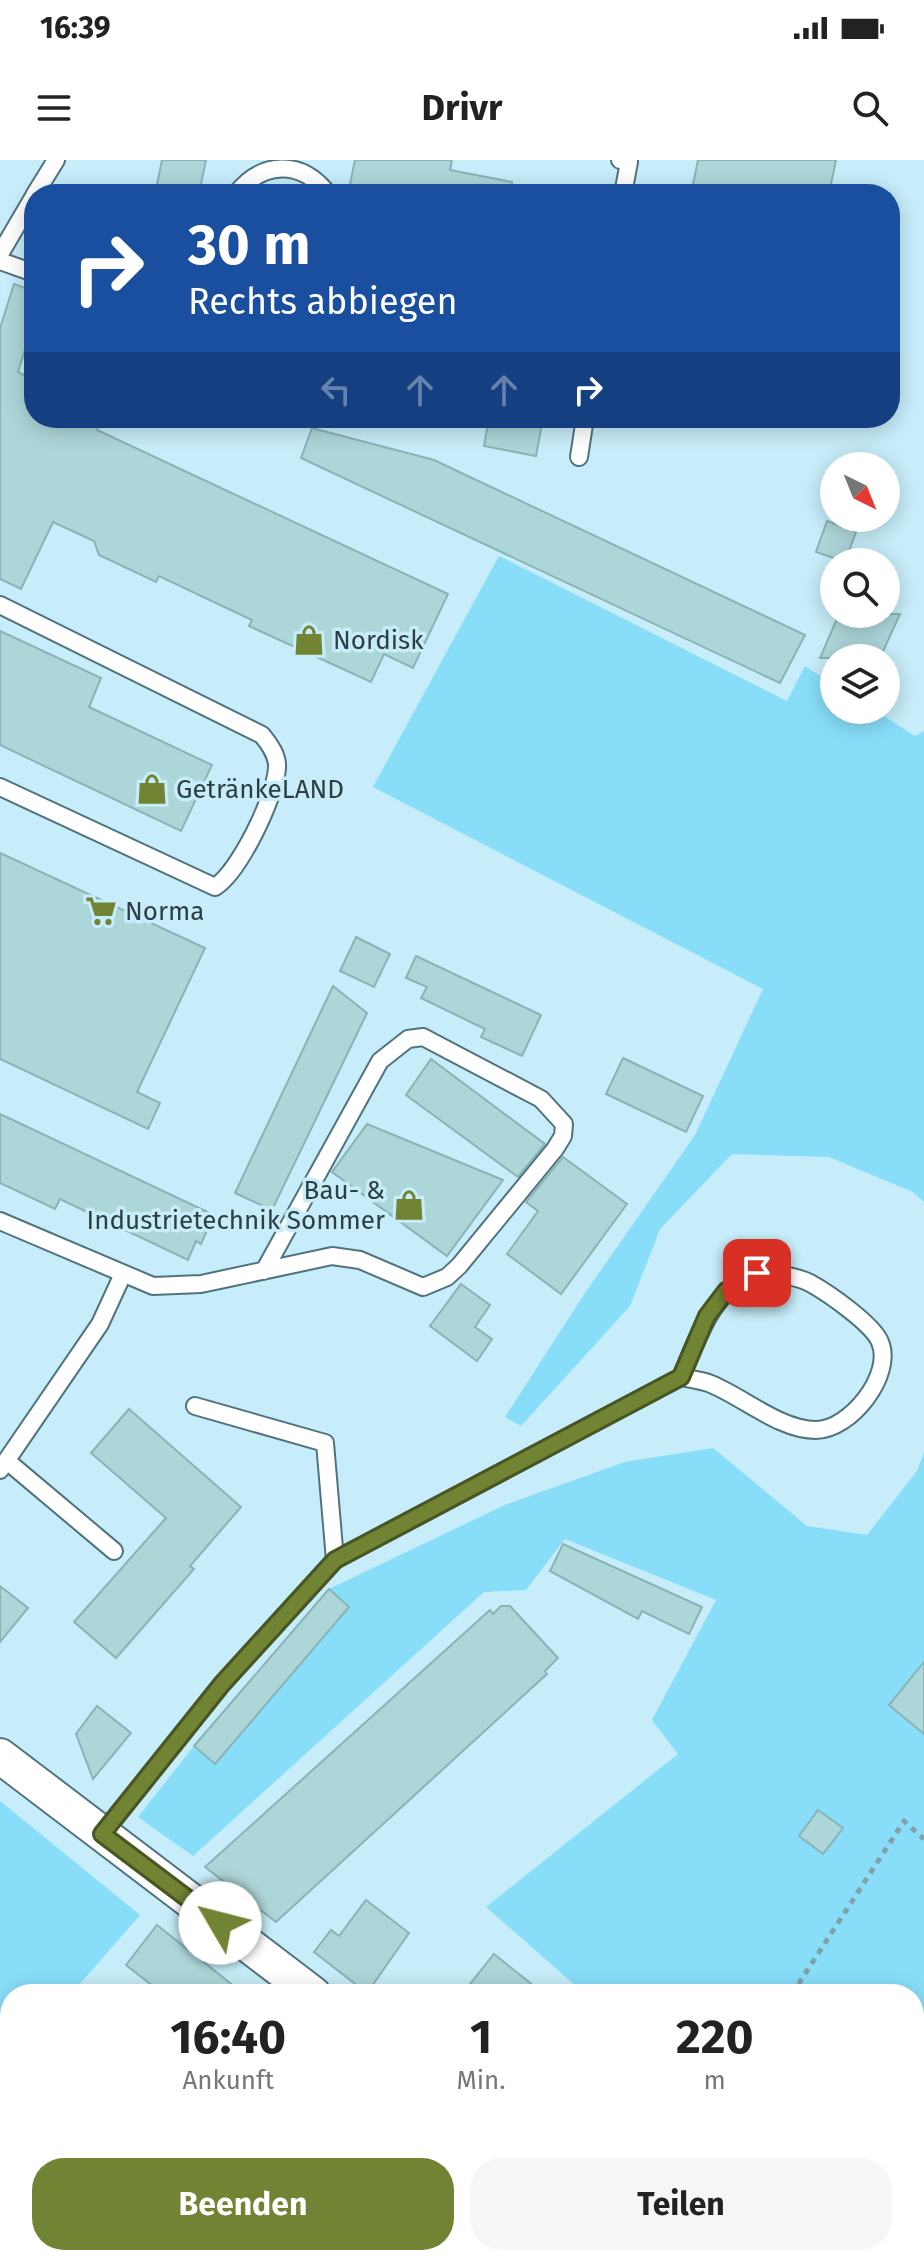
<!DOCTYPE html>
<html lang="de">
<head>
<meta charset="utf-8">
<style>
  body { margin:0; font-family:"Fira Sans",sans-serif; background:#f6f6f6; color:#222; height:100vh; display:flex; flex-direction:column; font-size:30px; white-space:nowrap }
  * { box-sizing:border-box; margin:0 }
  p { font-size:26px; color:#767676 }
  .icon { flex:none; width:44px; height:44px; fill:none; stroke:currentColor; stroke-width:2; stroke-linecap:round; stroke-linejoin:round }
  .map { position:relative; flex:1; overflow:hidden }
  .side { position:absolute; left:0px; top:1824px; width:924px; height:282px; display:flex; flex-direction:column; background:#fff; border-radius:32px 32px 0 0; box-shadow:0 4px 20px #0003 }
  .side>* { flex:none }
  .top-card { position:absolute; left:24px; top:24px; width:876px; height:244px; border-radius:32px; box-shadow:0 4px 20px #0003; background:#1a4fa0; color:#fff; overflow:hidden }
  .needle { width:52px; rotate:137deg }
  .buttons { position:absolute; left:820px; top:292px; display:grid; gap:16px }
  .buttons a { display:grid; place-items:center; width:80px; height:80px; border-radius:50%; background:#fff; box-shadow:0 4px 20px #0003; font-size:40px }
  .pin { position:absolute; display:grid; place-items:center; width:68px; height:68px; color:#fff; margin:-34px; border-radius:16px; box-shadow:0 4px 12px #0006 }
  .me { position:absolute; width:88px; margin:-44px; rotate:307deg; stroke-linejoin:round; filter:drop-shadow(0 0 6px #0008) }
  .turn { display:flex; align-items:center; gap:28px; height:168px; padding:0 32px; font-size:36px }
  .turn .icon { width:104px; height:104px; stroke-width:2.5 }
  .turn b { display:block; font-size:56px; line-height:68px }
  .lanes { display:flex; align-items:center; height:76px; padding:0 32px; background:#0003; justify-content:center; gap:40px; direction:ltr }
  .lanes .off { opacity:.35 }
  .eta { display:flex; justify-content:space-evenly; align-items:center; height:136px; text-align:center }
  .eta b { font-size:48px; font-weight:700; line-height:56px }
  .primary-button { display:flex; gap:16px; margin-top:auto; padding:16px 32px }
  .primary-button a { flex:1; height:92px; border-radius:32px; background:#718433; color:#fff; font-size:32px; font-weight:700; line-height:92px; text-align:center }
  .primary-button a+a { background:#f6f6f6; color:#222 }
  .status { display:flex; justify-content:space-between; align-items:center; height:56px; padding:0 40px; background:#fff; direction:ltr }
  .status svg { height:22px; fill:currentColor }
  header { display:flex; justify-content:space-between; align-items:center; height:104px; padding:0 32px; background:#fff; font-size:36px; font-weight:700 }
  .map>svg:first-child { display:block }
  .green { fill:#88def9 }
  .building { fill:#add6d8; stroke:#8ab3b5; stroke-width:2 }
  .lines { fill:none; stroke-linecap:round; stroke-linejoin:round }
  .service-casing { stroke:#50737e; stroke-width:20 }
  .minor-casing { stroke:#50737e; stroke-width:38 }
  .path { stroke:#83a0a9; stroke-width:5; stroke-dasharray:6 6; stroke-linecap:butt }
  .service { stroke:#fff; stroke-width:16 }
  .minor { stroke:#fff; stroke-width:34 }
  .route-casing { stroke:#495621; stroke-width:20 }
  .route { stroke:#718433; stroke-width:14 }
  .labels { text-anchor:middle; stroke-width:7; stroke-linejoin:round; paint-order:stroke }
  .poi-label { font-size:26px; fill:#2e3e43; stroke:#c6edf9; text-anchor:start }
</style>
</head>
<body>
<div class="status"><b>16:39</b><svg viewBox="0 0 49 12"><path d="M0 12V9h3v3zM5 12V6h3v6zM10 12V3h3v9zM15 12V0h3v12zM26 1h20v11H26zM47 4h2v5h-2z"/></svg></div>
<header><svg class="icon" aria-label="menu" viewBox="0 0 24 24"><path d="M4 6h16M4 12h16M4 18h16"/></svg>Drivr<svg class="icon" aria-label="search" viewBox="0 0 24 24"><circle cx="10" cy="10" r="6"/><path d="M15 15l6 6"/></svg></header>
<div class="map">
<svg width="924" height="2105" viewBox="0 0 924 2105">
  <rect width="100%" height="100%" fill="#c6edf9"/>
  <g class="green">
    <polygon points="499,396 787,541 805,506 834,525 834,550 874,550 915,576 924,571 924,1042 913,1032 829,997 732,994 660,1069 630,1146 521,1266 505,1257 585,1133 695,975 763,829 373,627"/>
    <polygon points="713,1288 807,1366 867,1375 917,1311 924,1292 924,2003 914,2011 914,1834 585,1834 486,1747 678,1594 652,1560 716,1440 565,1379 526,1430 484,1432 193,1696 138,1657 194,1586 215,1604 349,1447 329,1429 507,1344 625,1302"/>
    <polygon points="0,1641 140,1755 71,1834 10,1834 10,1908 0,1920"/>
    <polygon points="577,2096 623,2096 634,2105 578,2105"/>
    <path d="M719,2096H810C792,2105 737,2105 719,2096Z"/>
  </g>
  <g class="building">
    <polygon points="162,0 206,0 199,34 155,34"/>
    <polygon points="355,0 452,0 450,10 512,22 511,34 348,34"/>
    <polygon points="698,0 836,0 829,34 691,34"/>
    <polygon points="14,124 34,131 34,161 18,212 34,220 34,258 102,258 97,270 448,434 413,508 384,494 371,522 249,466 252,460 159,416 156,422 99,395 94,381 53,362 21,429 0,419 0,168"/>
    <polygon points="489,258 543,258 536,296 484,286"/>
    <polygon points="312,268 434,300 805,475 780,523 301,298"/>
    <polygon points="827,361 856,372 845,402 816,392"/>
    <polygon points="839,454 900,454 880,498 820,498"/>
    <polygon points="0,471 101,518 89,547 212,605 181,671 0,585"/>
    <polygon points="0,693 205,788 137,932 160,943 148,969 0,899"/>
    <polygon points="356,777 390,794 374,827 340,811"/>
    <polygon points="416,796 541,855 522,896 481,877 485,869 421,838 427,827 406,818"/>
    <polygon points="333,826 367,853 272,1050 235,1033"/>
    <polygon points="623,898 703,936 686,972 606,934"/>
    <polygon points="431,899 545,984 518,1017 406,935"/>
    <polygon points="0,954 214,1055 201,1084 196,1081 188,1100 60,1039 55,1049 0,1023"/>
    <polygon points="367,964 503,1020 447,1096 332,1012"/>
    <polygon points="563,997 627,1044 561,1134 507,1094 538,1051 526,1042"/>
    <polygon points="461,1124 490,1145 475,1167 492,1179 477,1201 430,1166"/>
    <polygon points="129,1249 241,1347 190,1406 194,1409 116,1498 74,1462 166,1358 91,1293"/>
    <polygon points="563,1384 702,1447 689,1474 642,1451 638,1459 550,1411"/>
    <polygon points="0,1426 28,1448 0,1482"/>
    <polygon points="329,1429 349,1447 215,1604 194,1586"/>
    <polygon points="501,1446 510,1446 558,1498 545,1511 547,1514 276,1762 205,1707 490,1450 493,1454"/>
    <polygon points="924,1502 924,1574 889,1545"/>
    <polygon points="97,1546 131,1573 93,1619 76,1574"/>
    <polygon points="818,1650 843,1668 823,1694 799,1676"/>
    <polygon points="366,1740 409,1773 367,1833 314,1792 331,1770 339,1776"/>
    <polygon points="157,1765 244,1834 163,1834 126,1805"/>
    <polygon points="494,1794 544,1834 462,1834"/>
  </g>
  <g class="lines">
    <defs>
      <g id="service">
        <polyline points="620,0 629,2 623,34"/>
        <polyline points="35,34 56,0"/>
        <path d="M236,34C263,0 302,0 328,34"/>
        <polyline points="0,94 34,36"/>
        <polyline points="0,101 34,113"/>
        <polyline points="579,297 585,258"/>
        <path d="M0,445L262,575C270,585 278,596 277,608C275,638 239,712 215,727L0,627"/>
        <polyline points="0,1061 153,1126 201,1124 332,1096 360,1100 423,1127 447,1117 459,1106 555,989 563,976 564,964 541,939 423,877 408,879 380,901 264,1111"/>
        <polyline points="195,1246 325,1283 335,1400"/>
        <polyline points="7,1301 114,1391"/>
        <polyline points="0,1310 100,1164 123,1114"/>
        <path d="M102,1674L222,1524L335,1400L681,1217C690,1219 701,1220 711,1224C743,1237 780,1270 816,1270C850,1270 894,1215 880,1182C873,1164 828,1133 810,1123C794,1115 774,1114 757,1113C711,1131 699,1176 681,1217"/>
      </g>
      <g id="minor">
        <polyline points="0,1596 313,1834"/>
        <polyline points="914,2046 924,2038"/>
        <polyline points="665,2096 677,2105"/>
        <polyline points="561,2105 561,2096"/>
        <polyline points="844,2105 855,2096"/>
      </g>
    </defs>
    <use href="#service" class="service-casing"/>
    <use href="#minor" class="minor-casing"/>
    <polyline class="path" points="792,1834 904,1661 924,1679"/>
    <use href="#service" class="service"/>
    <use href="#minor" class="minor"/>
  </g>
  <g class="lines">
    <defs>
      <polyline id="route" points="220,1763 102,1674 222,1524 335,1400 681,1217 707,1156 726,1131 757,1113"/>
    </defs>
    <use href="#route" class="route-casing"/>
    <use href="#route" class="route"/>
  </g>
  <defs>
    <symbol id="shop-bare" viewBox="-9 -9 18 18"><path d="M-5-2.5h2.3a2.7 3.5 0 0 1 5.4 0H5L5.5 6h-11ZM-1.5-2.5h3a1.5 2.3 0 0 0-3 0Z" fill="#718433" stroke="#c6edf9" stroke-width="2.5" paint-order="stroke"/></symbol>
    <symbol id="supermarket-bare" viewBox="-9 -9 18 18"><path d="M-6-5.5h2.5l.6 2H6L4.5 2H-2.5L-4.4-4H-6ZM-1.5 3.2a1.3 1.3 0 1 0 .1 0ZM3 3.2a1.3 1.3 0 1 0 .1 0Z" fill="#718433" stroke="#c6edf9" stroke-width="2.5" paint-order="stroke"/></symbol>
  </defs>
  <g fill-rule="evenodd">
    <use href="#shop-bare" x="287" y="458" width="44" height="44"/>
    <use href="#shop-bare" x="130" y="607" width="44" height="44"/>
    <use href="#supermarket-bare" x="79" y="729" width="44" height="44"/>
    <use href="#shop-bare" x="387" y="1023" width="44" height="44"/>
  </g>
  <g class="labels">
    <g class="poi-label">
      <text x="333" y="489">Nordisk</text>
      <text x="176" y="638">GetränkeLAND</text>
      <text x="125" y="760">Norma</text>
      <text x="385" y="1039" text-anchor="end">Bau- &amp;<tspan x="385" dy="30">Industrietechnik Sommer</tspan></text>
    </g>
  </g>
</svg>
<div class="buttons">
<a><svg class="needle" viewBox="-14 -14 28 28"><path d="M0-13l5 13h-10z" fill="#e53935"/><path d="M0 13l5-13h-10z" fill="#767676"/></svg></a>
<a><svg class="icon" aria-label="search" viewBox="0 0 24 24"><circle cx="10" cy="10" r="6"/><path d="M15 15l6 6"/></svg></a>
<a><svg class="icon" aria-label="layers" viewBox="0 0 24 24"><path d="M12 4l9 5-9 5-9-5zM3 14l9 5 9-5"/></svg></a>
</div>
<div class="pin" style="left:757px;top:1113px;background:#d93025"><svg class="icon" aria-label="arrive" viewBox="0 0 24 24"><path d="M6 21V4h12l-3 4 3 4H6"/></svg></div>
<svg class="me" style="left:220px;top:1763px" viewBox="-20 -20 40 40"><circle r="19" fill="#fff"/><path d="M0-13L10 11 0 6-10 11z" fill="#718433"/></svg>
<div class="top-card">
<div class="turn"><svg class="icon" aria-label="right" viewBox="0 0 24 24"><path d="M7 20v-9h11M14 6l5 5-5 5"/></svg><div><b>30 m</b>Rechts abbiegen</div></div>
<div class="lanes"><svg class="icon off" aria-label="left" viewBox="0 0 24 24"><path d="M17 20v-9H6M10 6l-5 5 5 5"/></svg><svg class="icon off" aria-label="ahead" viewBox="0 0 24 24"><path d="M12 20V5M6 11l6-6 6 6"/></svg><svg class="icon off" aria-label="ahead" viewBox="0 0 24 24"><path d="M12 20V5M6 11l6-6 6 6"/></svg><svg class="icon" aria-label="right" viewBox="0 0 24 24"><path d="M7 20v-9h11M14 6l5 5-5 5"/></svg></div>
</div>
<section class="side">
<div class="eta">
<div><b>16:40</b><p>Ankunft</p></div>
<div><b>1</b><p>Min.</p></div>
<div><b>220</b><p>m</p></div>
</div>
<div class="primary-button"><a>Beenden</a><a>Teilen</a></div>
</section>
</div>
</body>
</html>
